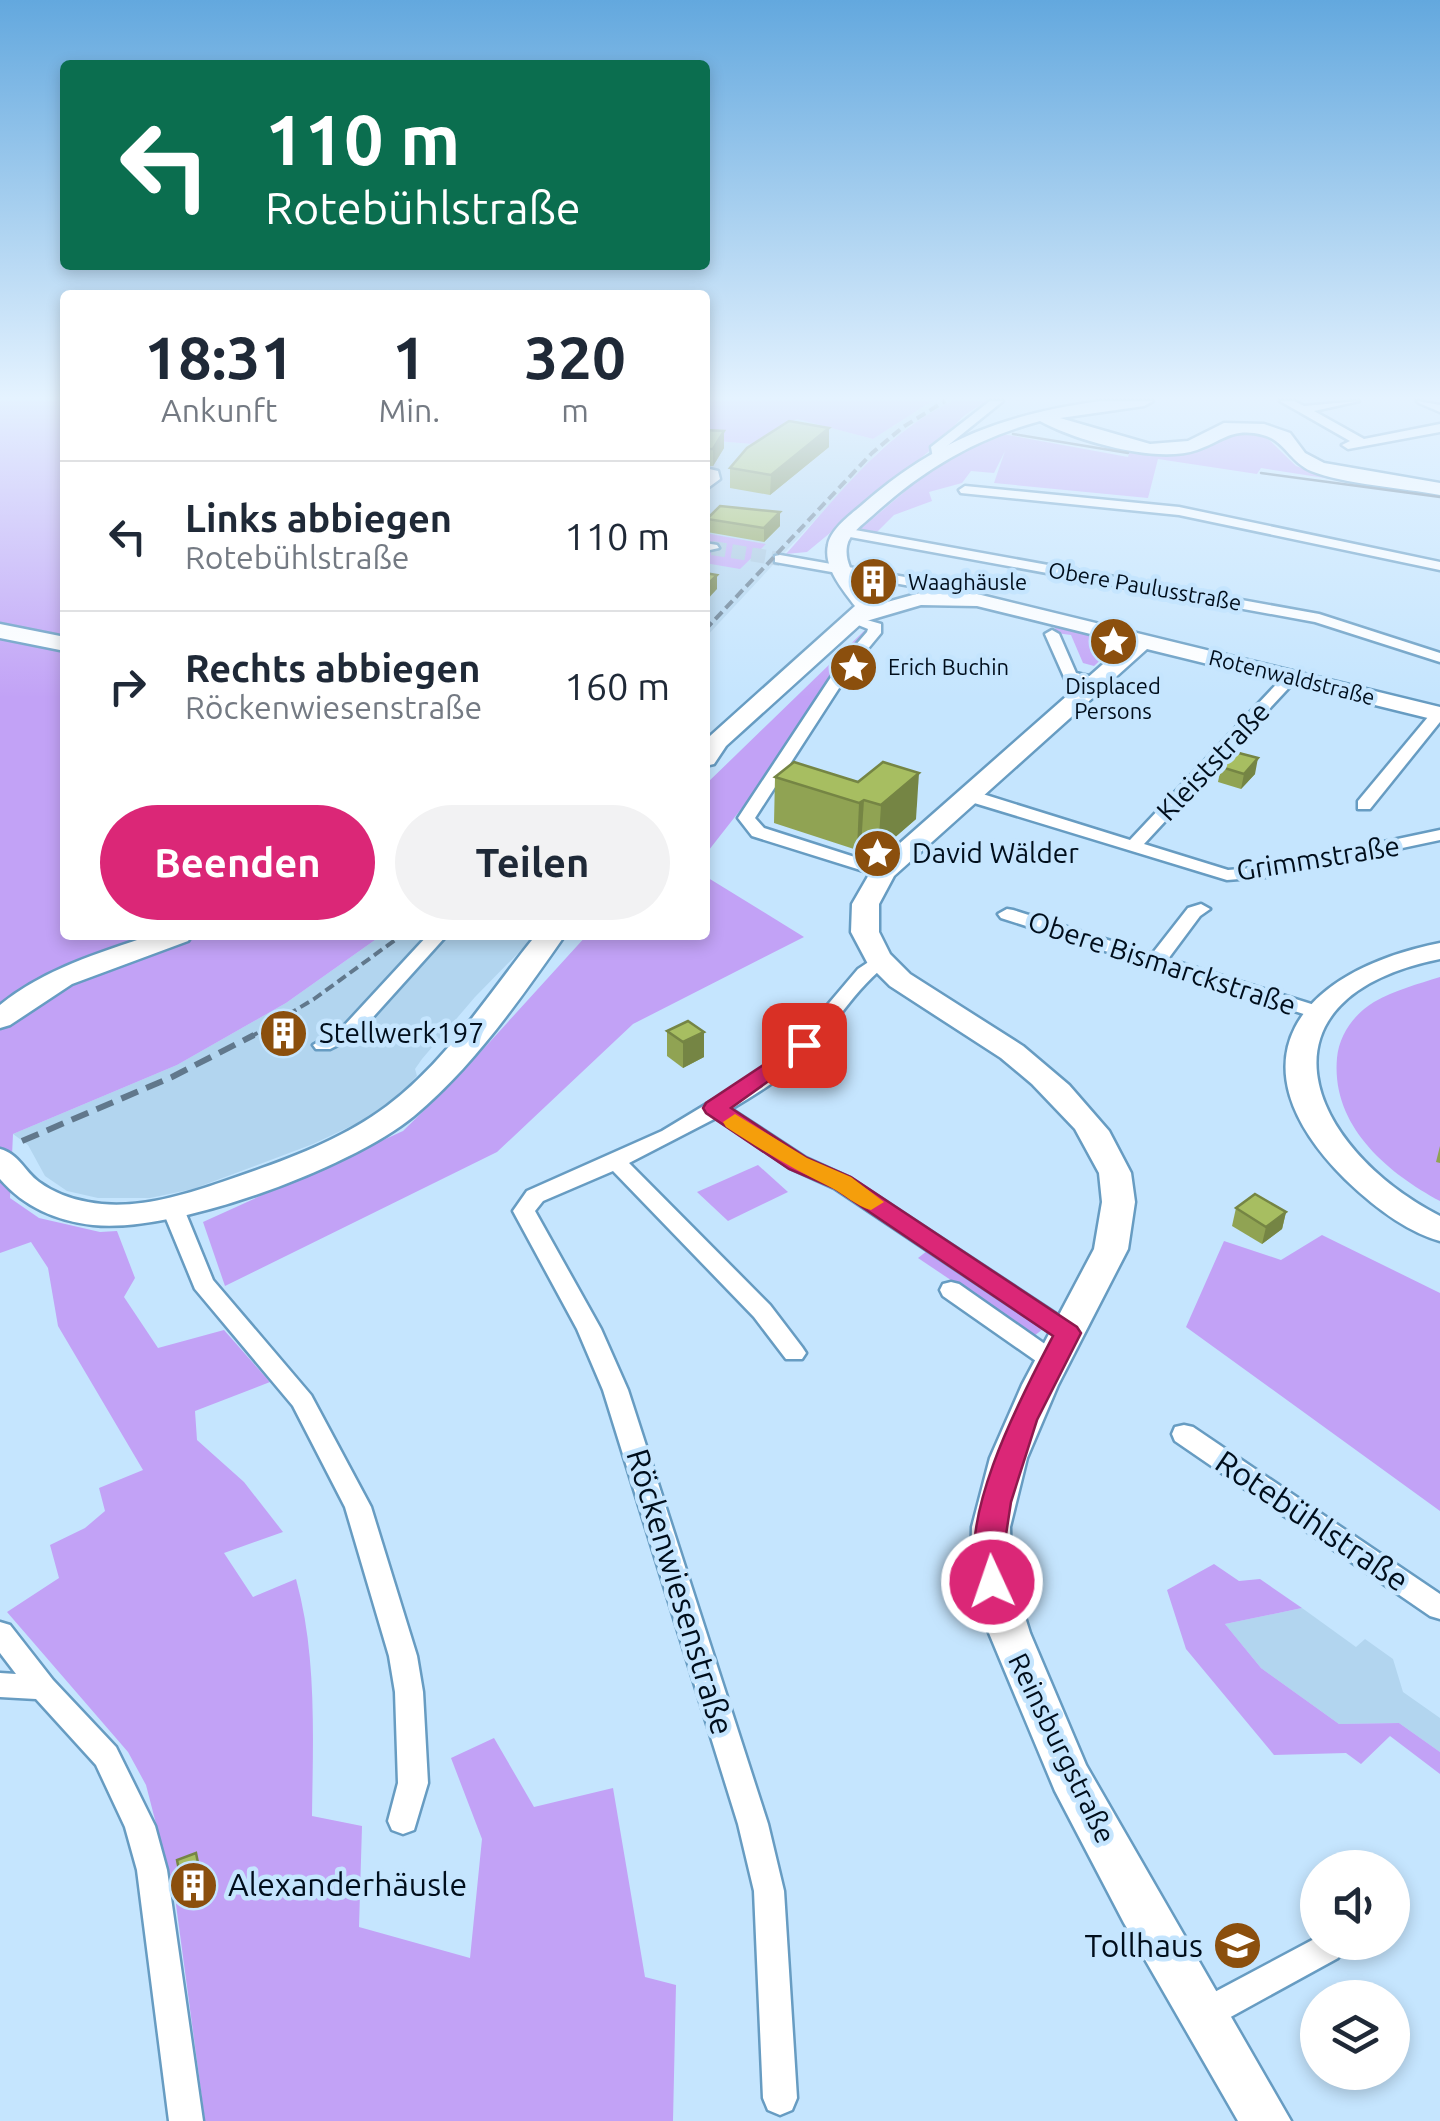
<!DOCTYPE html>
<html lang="de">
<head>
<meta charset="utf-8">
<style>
  body { margin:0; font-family:Ubuntu,sans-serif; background:#f2f2f3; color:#1f2937; height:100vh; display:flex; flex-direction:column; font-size:38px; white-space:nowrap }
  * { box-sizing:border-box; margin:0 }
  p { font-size:32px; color:#747a83 }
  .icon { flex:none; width:55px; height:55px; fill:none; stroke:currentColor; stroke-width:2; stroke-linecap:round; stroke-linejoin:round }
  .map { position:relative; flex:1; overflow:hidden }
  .drawer { position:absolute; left:60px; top:290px; width:650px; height:650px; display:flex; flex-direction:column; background:#fff; border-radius:10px; box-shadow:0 5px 15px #0003 }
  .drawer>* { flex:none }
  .hud { position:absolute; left:60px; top:60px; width:650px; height:210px; border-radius:10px; box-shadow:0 5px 15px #0003; background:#0b6e4f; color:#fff; overflow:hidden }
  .fabs { position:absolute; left:1300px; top:1850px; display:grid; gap:20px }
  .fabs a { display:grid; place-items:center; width:110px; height:110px; border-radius:50%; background:#fff; box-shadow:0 5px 15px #0003; font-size:50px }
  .pin { position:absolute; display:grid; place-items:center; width:85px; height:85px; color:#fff; margin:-42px; border-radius:20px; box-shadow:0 5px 15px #0006 }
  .me { position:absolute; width:110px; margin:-55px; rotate:357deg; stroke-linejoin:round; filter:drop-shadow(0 0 8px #0008) }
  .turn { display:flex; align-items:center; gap:35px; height:210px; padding:0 40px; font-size:45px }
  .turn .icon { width:130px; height:130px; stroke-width:2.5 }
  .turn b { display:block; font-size:70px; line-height:85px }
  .eta { display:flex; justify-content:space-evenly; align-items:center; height:170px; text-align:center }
  .eta b { font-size:60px; font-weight:700; line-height:70px }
  .button { display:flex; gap:20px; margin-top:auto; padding:20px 40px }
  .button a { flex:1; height:115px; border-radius:60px; background:#db2777; color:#fff; font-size:40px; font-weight:700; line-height:115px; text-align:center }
  .button a+a { background:#f2f2f3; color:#1f2937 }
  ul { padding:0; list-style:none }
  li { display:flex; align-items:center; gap:30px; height:150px; padding:0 40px; border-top:2px solid #e0e1e3 }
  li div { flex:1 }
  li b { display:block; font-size:38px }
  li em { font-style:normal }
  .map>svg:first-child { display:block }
  .built { fill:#b2d5ef }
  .green { fill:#c2a2f6 }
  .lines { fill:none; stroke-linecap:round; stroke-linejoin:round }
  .street-tunnel { stroke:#a7c5dc; stroke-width:14; stroke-dasharray:14 6; stroke-linecap:butt }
  .street-casing { stroke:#679cc2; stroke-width:5 }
  .secondary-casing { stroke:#679cc2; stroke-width:5 }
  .street { fill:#fff; fill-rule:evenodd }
  .secondary { fill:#fff; fill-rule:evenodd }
  .tram { stroke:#61788c; stroke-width:2.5 }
  .rail-far1 { stroke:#61788c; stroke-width:4; stroke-dasharray:10 5; stroke-linecap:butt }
  .rail { stroke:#61788c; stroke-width:6; stroke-dasharray:18 9; stroke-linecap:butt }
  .wall { fill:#90a353 }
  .shaded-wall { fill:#758544 }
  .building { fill:#a7be61; stroke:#758544; stroke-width:2.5 }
  .route { fill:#db2777; stroke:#8e194d; stroke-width:2.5 }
  .slow { fill:#f59e0b }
  .labels { text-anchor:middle; stroke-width:9; stroke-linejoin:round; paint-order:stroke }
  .far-poi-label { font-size:22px; fill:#000e1c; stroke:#c5e5fe; text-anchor:start }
  .far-street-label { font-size:22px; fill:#000e1c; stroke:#c5e5fe }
  .street-label { font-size:28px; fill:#000e1c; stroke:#c5e5fe }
  .poi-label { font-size:28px; fill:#000e1c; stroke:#c5e5fe; text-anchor:start }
  .near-street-label { font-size:32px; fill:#000e1c; stroke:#c5e5fe }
  .near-poi-label { font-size:32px; fill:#000e1c; stroke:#c5e5fe; text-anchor:start }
</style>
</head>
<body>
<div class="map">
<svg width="1440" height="2121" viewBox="0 0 1440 2121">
  <rect width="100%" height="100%" fill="#c5e5fe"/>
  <g class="built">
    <polygon points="932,401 953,401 911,425 882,448 705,638 705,440 752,444 797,419 873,439"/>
    <polygon points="382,935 536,935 530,936 530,941 475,997 422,1059 415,1069 417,1076 401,1093 364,1120 313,1144 193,1189 150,1198 98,1198 67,1191 45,1176 28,1145 13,1134 177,1065 286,1003"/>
    <polygon points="1302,1608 1356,1647 1365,1639 1393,1659 1403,1692 1440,1718 1440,1752 1399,1723 1339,1724 1261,1668 1225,1624"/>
  </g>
  <g class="green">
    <path d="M0,401H65V935H382L286,1003L177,1065L13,1134L10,1198L39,1218L100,1232L117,1231L135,1278L124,1297L158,1348L224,1330L270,1382L195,1411L197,1440L244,1482L283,1532L224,1553L253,1597L296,1579C317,1655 313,1737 312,1816L362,1826L359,1927L470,1958L482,1839L451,1758L494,1738L534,1807L613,1788L645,1977L676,1985L673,2121H205L175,1897L146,1785L128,1752L7,1612L59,1578L50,1545L85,1528L105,1511L99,1488L143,1470L58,1326L48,1268L31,1242L0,1253Z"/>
    <polygon points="705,401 932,401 873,439 797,419 752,444 705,440"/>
    <path d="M953,401H992C979,404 956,418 951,433L807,552L786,554C836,498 884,433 953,401Z"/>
    <polygon points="1237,431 1265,436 1296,466 1331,479 1261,468 1257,474 1158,459 1148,498 994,483 1005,451 994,473 971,471 962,483 929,492 932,501 894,515 875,534 858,531 935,466 997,433 1128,457 1131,449 1191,453"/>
    <polygon points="705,533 766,544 740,569 705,563 705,551 715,544 705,541"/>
    <polygon points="1054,624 1115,640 1119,643 1094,666 1083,663 1071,635 1056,633"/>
    <polygon points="865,630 868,631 827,681 781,758 705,855 705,785"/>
    <polygon points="705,876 804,937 633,1024 497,1152 225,1286 203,1222 403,1131 456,1079 587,935 705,935"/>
    <path d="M1440,977V1201C1386,1172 1331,1125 1337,1058C1339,1035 1354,1014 1374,1002C1395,990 1418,984 1440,977Z"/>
    <polygon points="758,1165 788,1192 728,1221 697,1192"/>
    <polygon points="1322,1235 1440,1293 1440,1511 1186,1327 1224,1241 1281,1260"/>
    <polygon points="927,1251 1043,1329 1034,1336 918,1258"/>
    <polygon points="1214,1564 1239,1581 1260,1579 1302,1608 1225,1624 1261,1668 1339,1724 1399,1723 1440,1752 1440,1774 1390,1736 1361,1764 1346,1753 1274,1755 1186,1649 1167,1590"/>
  </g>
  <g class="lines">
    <polyline class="street-tunnel" points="712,548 780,559"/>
    <defs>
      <g id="street">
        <polygon points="990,401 1003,401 941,451 941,458 933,458 931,447"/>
        <polygon points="1280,401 1294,401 1304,406 1359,401 1314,411 1364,439 1440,424 1440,432 1348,449 1342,445 1350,441"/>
        <polygon points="1417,401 1440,405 1440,412 1419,403"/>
        <polygon points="705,468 718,471 720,479 705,490 708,476"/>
        <polygon points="965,486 1179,507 1440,562 1440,570 1179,515 961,493 959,490"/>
        <polygon points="844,528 1319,614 1440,653 1440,662 1315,622 839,535 839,529"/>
        <polygon points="705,543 717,545 719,548 705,551"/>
        <polygon points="780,555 956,586 963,590 956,594 775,562 775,556"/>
        <polygon points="853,616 881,624 881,633 852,668 755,818 764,828 889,868 892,872 889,876 883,877 752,836 738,818 841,662 867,632 868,629 846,620"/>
        <polygon points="1052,630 1059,634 1076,673 1101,679 1101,685 1065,679 1045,634"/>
        <polygon points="1292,671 1297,673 1297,679 1144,844 1228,870 1265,867 1440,830 1440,840 1265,877 1227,880 961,799 959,795 967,790 973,791 1130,840 1287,673"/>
        <polygon points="1440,710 1440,722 1370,809 1358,809 1358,801 1433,711"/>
        <polygon points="1201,904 1210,909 1200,916 1168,959 1324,1008 1327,1012 1324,1016 1310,1016 1001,918 998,914 1007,909 1013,910 1152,954 1188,908"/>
        <polygon points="428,935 447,935 356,1036 330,1049 316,1049 313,1045 342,1028"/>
        <path d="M879,955L888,961L886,965C856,989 838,1020 813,1048C790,1073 760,1092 731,1109L806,1158L850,1178L1076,1327L1080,1333L1076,1339H1060L834,1188L790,1168L716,1118L629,1163L770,1305L802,1347L806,1353L802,1359H786L754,1317L613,1171L543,1201L535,1211L601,1329L628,1390L768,1824L784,1891L797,2098L792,2110L780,2115L768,2110L763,2098L754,1891L738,1824L603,1390L577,1329L513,1211L527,1191L662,1131L758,1073L797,1041L858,969Z"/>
        <polygon points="173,1202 184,1209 213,1280 311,1395 371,1507 417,1656 423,1692 428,1783 414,1830 403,1834 392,1830 388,1821 398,1783 395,1692 389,1656 345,1507 293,1406 195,1289 162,1209"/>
        <polygon points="951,1282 959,1284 1062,1356 1066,1362 1062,1368 1054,1371 1046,1368 943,1296 940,1290 943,1284"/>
        <polygon points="1184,1425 1193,1427 1440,1594 1440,1619 1430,1616 1175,1441 1172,1434 1175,1427"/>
        <polygon points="0,1622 10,1625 53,1680 116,1747 155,1826 167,1870 203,2121 169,2121 137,1870 125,1827 96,1765 36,1699 0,1697 0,1673 16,1674 0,1653"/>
        <polygon points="1318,1937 1318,1942 1340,1942 1343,1948 1338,1958 1216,2025 1205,2030 1194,2025 1189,2014 1194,2003"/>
      </g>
      <g id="secondary">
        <path d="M1101,401H1153L1144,406L1060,418L1150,444L1188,441L1224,423L1264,424L1290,433L1305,453L1324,463L1440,483V495C1404,488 1343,484 1311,471C1290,462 1284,440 1263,435C1232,427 1223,441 1197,450C1157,464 1077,441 1040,421C974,439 922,470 872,516C863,524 849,534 847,546C843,570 866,591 880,604L920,593L977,594L1440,707V721L1147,649L894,876L879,904V932L890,954L910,974L1023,1046L1069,1085L1109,1131L1131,1173L1135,1202L1128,1249L1058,1385L1027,1458L1010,1527L1011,1572L1030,1633L1086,1765L1291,2121H1238L1124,1923L1055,1791L989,1633L971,1572L972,1527L990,1458L1022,1385L1094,1249L1102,1202L1099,1173L1075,1129L1032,1084L1001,1058L890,986L868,964L851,932L852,904L874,866L1127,643L977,606L921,605L863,622L726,746L714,764L705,766V742L710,736L855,606C843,590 823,567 828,545C830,530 850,515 862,505C937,439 1005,414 1101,401Z"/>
        <polygon points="0,624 65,637 65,651 0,638"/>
        <path d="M152,935H192L188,941L72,984L10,1025L0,1028V1005C44,969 99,953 152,935Z"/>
        <path d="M536,935H565C521,998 473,1067 414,1116C351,1168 174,1234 93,1225C57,1221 24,1207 0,1179V1149C19,1154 24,1171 39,1182C54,1193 71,1199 88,1202C132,1211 181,1196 222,1182C278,1163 339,1142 387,1106C448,1060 489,993 536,935Z"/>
        <path d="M1440,943V959C1248,998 1305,1146 1440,1216V1241C1404,1231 1371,1204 1345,1179C1226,1060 1300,971 1440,943Z"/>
      </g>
    </defs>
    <use href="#street" class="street-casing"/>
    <use href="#secondary" class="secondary-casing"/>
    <use href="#street" class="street"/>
    <use href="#secondary" class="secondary"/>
    <g class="tram">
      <polyline points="1013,434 1128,453"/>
      <polyline points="1261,473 1440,497"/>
    </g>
    <g class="rail-far1">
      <polyline points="705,630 872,453 903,427 945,401"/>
      <polyline points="249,1038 314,999 402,935"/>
    </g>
    <polyline class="rail" points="22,1141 172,1077 254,1035"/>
  </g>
  <g class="wall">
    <polygon points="705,430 724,448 713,466 705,466"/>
    <polygon points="829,447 770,495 730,488 730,468"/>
    <polygon points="707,519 780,526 764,542 707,532"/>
    <polygon points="794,762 916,819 878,852 861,846 857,850 774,823 775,777"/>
    <polygon points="1221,767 1255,774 1241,789 1218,782"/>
    <polygon points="667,1031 704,1032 704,1057 683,1068 667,1056"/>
    <polygon points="1440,1146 1440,1163 1436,1162"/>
    <polygon points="1236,1208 1286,1212 1282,1229 1262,1244 1232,1226"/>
  </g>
  <g class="shaded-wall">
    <polygon points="829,428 829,447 770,495 771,475"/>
    <polygon points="724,431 724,448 713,466 713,449"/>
    <polygon points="780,512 780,526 764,542 764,528"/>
    <polygon points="717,575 717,589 705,602 705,587"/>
    <polygon points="1258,758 1255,774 1241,789 1244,774"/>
    <polygon points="919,773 916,819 878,852 881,805"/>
    <polygon points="864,800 861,846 857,850 859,803"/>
    <polygon points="704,1032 704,1057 683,1068 683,1042"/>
    <polygon points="1286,1212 1282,1229 1262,1244 1266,1227"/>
    <polygon points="196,1853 205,1892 186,1898 181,1880"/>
  </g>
  <g class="building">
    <polygon points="789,421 829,428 771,475 730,468 747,448"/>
    <polygon points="705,430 724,431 713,449 705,449"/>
    <polygon points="720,506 780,512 764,528 707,519"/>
    <polygon points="705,573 717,575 705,587"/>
    <polygon points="1235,752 1258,758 1244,774 1221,767"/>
    <polygon points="794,762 858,782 883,762 919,773 881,805 864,800 859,803 775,777"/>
    <polygon points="688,1021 704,1032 683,1042 667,1031"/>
    <polygon points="1255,1194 1286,1212 1266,1227 1236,1208"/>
    <polygon points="196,1853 200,1873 181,1880 177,1860"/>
  </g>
  <linearGradient id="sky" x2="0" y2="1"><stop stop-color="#63a8de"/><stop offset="0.57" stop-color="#e5f3ff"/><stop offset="1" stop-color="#e5f3ff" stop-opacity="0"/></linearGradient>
  <rect width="1440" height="698" fill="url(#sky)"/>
  <path class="route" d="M804,1038L812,1040L816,1045L812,1050L731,1108L807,1158L851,1177L1077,1327L1081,1333L1037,1420L1011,1502L1004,1548L1008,1582L1003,1591L992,1595L982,1591C950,1529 1023,1393 1053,1336L834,1188L789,1169L706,1113L703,1108L706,1103Z"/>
  <path class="slow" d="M735,1114L807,1158L851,1177L884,1202L871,1210C856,1206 844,1194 830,1187C793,1169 761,1150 726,1127L723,1122Z"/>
  <defs>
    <symbol id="building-disc" viewBox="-11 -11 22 22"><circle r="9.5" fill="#8b4f0d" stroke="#c5e5fe"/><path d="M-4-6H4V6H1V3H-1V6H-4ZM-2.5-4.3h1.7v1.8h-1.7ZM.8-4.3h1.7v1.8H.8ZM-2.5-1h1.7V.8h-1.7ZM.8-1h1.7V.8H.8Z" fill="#fff"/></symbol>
    <symbol id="sight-disc" viewBox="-11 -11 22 22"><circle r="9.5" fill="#8b4f0d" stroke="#c5e5fe"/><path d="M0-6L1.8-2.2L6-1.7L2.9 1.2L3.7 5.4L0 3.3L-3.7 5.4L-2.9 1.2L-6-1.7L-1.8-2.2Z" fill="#fff"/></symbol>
    <symbol id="school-disc" viewBox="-11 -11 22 22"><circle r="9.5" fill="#8b4f0d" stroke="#c5e5fe"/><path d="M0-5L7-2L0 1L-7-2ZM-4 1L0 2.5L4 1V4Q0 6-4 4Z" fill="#fff"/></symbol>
  </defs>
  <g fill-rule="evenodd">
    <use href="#building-disc" x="846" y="554" width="55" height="55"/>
    <use href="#sight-disc" x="1086" y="614" width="55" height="55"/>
    <use href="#sight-disc" x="826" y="640" width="55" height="55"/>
    <use href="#sight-disc" x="850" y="826" width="55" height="55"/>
    <use href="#building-disc" x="256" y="1006" width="55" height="55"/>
    <use href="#building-disc" x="166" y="1858" width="55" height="55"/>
    <use href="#school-disc" x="1210" y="1918" width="55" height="55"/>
  </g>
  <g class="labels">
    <g class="far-poi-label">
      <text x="908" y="590">Waaghäusle</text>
      <text x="888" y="675">Erich Buchin</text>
      <text x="1113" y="694" text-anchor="middle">Displaced<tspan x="1113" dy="25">Persons</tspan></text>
    </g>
    <g class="far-street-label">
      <text transform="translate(1145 586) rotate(10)" y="8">Obere Paulusstraße</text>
      <text transform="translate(1292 677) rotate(14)" y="8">Rotenwaldstraße</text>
    </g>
    <g class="street-label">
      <text transform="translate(1213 761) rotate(-47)" y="10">Kleiststraße</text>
      <text transform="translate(1318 858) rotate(-9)" y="10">Grimmstraße</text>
      <text transform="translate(1162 963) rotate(18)" y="10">Obere Bismarckstraße</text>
      <text transform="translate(1062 1748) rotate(64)" y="10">Reinsburgstraße</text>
    </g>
    <g class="poi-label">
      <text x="912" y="863">David Wälder</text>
      <text x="319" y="1043">Stellwerk197</text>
    </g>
    <g class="near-street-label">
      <text transform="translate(1312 1521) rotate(34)" y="11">Rotebühlstraße</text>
      <text transform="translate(680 1592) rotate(73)" y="11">Röckenwiesenstraße</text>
    </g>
    <g class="near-poi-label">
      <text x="228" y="1896">Alexanderhäusle</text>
      <text x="1203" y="1957" text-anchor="end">Tollhaus</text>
    </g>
  </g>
</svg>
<div class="fabs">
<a><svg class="icon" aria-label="sound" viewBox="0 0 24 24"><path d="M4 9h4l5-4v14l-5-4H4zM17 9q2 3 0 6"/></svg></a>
<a><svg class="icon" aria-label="layers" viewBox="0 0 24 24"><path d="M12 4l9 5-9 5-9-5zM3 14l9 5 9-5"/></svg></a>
</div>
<div class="pin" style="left:804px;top:1045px;background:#d93025"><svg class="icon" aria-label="arrive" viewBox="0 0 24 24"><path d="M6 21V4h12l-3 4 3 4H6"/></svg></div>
<svg class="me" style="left:992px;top:1582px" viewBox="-20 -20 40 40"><circle r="17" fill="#db2777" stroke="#fff" stroke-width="3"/><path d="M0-11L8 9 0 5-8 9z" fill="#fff"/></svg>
<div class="hud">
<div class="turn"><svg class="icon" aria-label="left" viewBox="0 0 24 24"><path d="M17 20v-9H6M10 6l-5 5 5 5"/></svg><div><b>110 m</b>Rotebühlstraße</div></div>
</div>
<section class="drawer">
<div class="eta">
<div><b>18:31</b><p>Ankunft</p></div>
<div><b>1</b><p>Min.</p></div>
<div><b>320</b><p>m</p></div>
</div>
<ul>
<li><svg class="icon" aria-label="left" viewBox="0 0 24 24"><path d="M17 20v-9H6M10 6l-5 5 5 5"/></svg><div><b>Links abbiegen</b><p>Rotebühlstraße</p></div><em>110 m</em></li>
<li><svg class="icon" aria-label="right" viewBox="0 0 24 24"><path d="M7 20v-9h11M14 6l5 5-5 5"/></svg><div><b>Rechts abbiegen</b><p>Röckenwiesenstraße</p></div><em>160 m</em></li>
</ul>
<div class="button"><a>Beenden</a><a>Teilen</a></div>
</section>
</div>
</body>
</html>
